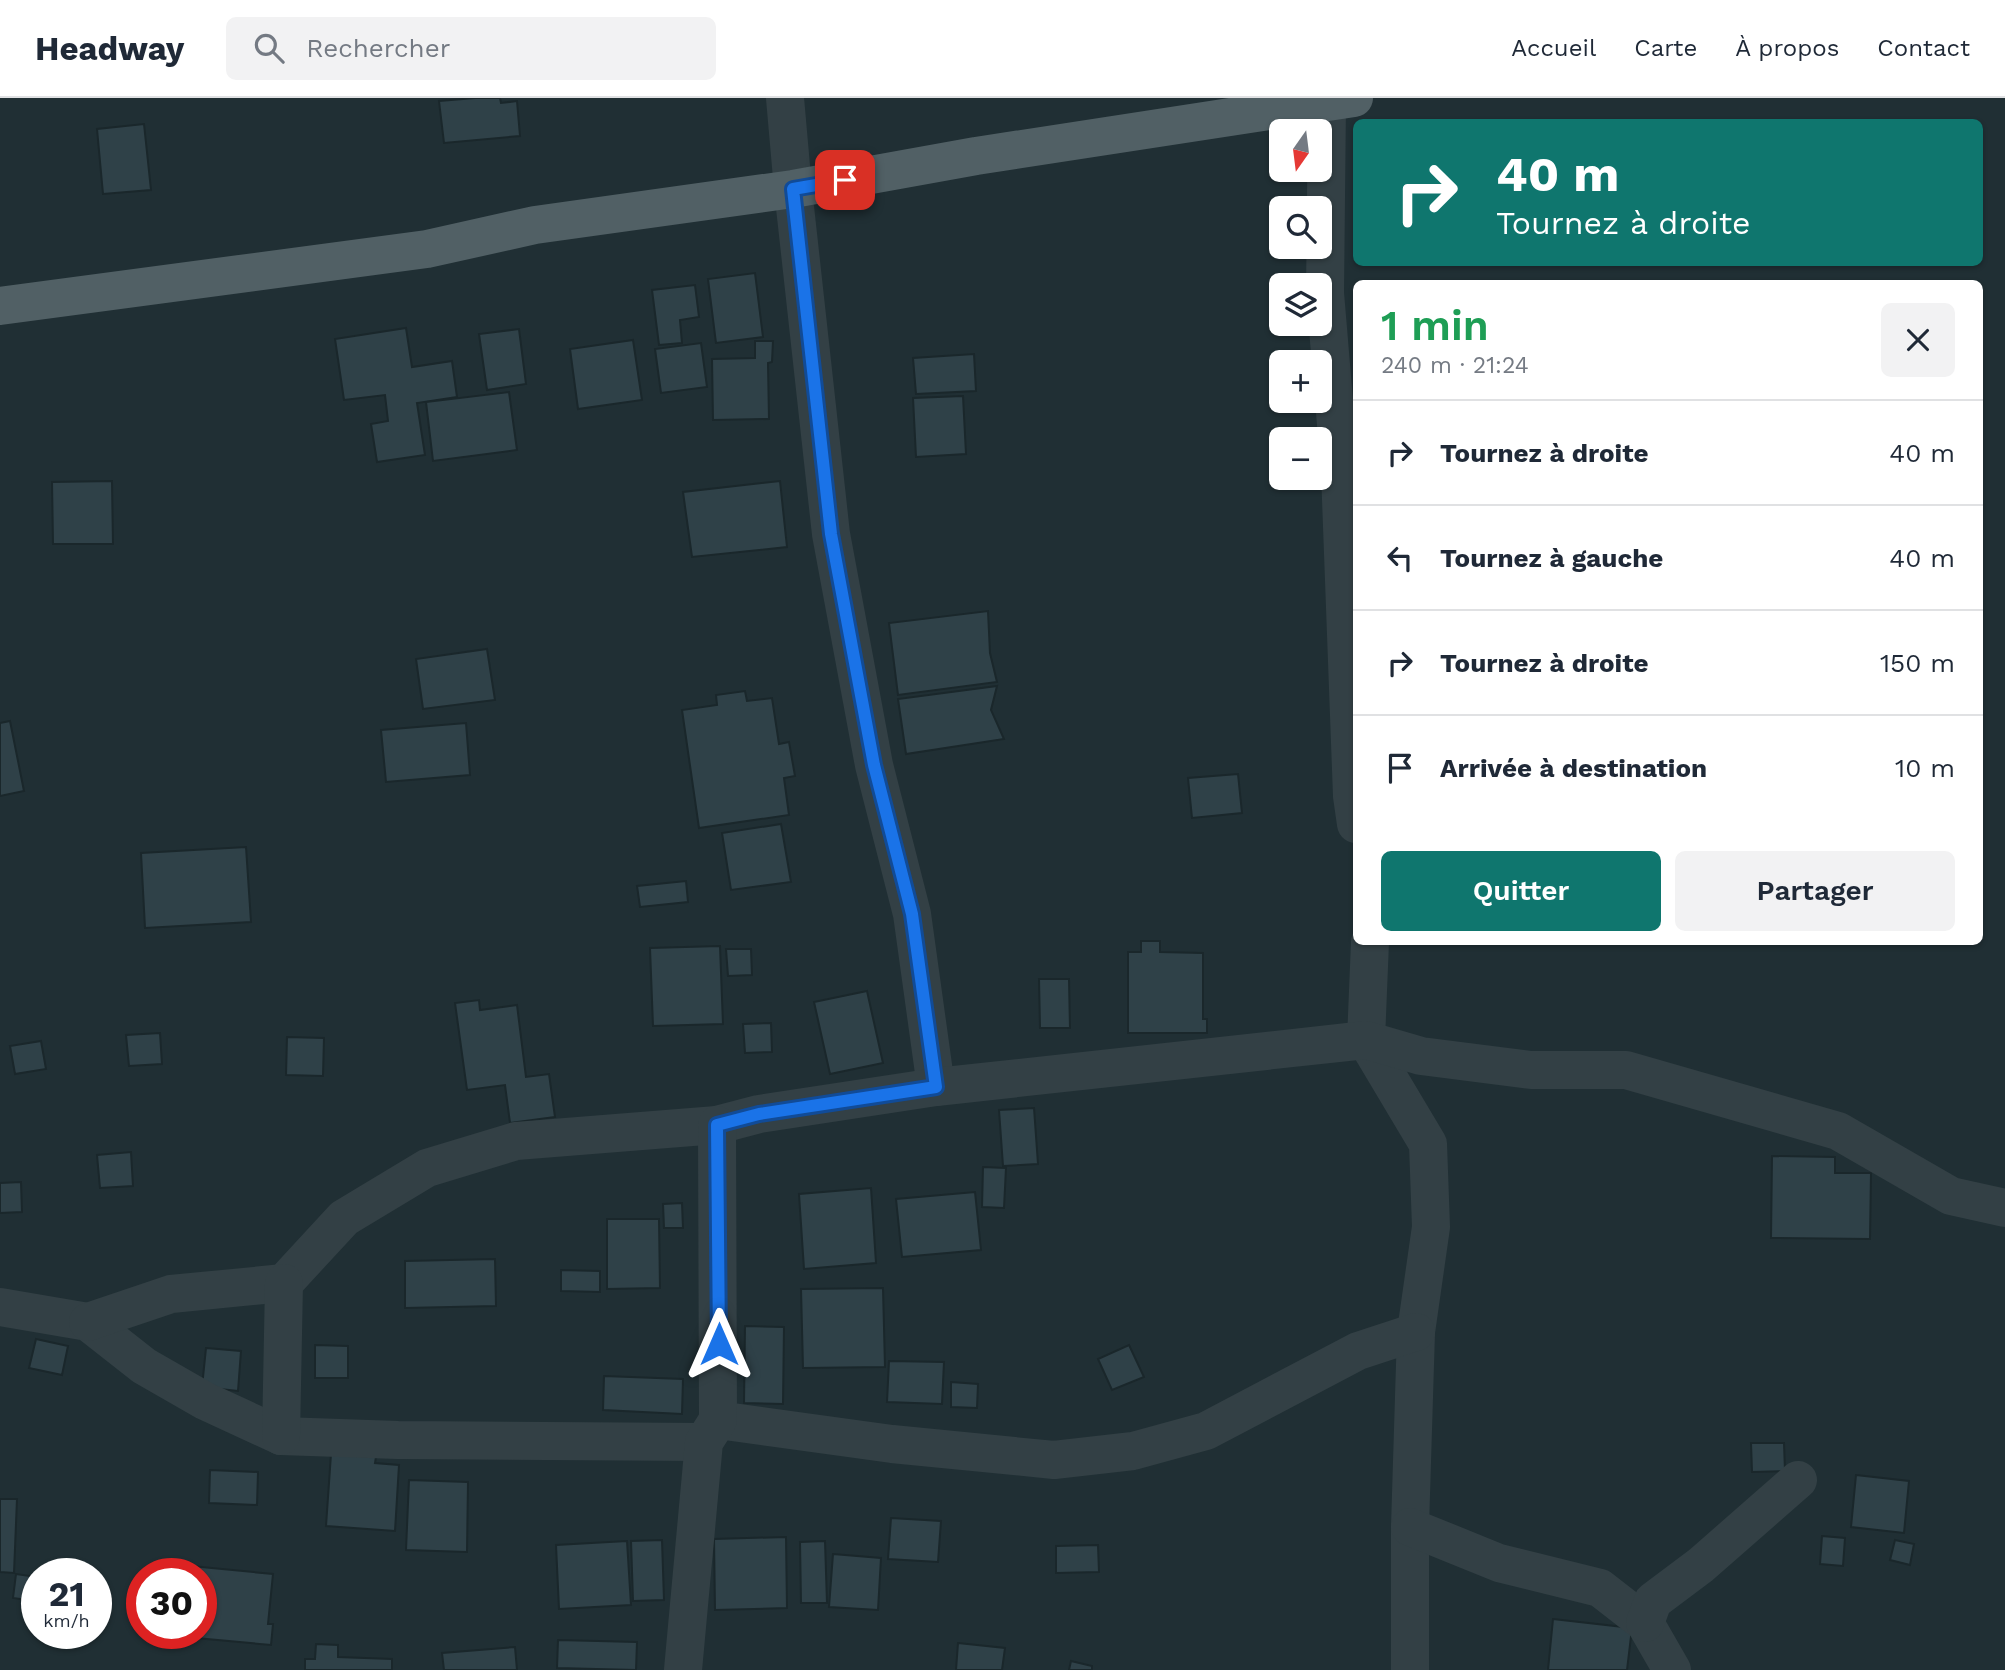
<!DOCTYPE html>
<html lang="fr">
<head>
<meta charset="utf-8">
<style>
  body { margin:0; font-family:"Work Sans",sans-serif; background:#f2f2f3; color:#1f2937; height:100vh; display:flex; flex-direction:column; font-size:26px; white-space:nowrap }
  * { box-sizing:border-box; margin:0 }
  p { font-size:23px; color:#747a83 }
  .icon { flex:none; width:38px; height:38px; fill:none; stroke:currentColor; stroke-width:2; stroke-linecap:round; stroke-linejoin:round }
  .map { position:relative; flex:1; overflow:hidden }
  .sheet { position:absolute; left:1353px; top:182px; width:630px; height:665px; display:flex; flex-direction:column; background:#fff; border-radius:10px; box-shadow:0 2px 5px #0004 }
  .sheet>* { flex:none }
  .hud { position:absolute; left:1353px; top:21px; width:630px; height:147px; border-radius:10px; box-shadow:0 2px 5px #0004; background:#0f766e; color:#fff; overflow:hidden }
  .needle { width:46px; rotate:194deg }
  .buttons { position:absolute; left:1269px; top:21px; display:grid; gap:14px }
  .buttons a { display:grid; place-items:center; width:63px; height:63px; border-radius:10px; background:#fff; box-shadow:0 2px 5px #0004; font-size:35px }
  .speed { position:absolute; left:21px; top:1460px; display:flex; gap:14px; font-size:35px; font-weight:700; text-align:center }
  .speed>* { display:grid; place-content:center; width:91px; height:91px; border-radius:50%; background:#fff; box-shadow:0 2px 5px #0004; line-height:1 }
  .speed small { font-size:18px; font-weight:400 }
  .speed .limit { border:10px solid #d22; background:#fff; color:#111 }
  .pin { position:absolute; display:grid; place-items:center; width:60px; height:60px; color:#fff; margin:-30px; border-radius:14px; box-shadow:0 4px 10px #0006 }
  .me { position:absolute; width:77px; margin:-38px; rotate:0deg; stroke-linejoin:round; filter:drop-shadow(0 0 5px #0008) }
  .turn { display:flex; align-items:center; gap:24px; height:147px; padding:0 28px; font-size:32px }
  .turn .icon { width:91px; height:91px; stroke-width:2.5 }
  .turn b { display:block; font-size:49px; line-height:60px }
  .round { display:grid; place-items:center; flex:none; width:74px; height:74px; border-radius:10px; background:#f2f2f3 }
  .head { display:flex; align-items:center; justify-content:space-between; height:119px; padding:0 28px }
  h1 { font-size:42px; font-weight:600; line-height:52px; color:#1e9e55 }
  .button { display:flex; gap:14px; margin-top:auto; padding:14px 28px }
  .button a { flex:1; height:80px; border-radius:10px; background:#0f766e; color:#fff; font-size:28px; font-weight:600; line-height:80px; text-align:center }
  .button a+a { background:#f2f2f3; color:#1f2937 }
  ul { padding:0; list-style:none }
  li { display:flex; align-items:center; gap:21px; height:105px; padding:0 28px; border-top:2px solid #e0e1e3 }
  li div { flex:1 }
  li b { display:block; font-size:26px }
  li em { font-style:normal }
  header { display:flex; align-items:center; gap:42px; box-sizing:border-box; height:98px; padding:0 35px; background:#fff; border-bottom:2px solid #e0e1e3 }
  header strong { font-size:33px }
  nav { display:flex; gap:38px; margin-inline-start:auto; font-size:24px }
  .search { width:490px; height:63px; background:#f2f2f3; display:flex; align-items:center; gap:18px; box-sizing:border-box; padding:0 24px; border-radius:10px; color:#747a83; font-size:26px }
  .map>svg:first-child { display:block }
  .building { fill:#2f4148; stroke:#1a272b; stroke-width:2 }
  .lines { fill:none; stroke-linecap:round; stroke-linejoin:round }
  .minor { stroke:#334045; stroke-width:38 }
  .major { stroke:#516065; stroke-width:38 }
  .route-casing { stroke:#114b97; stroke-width:18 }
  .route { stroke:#1a73e8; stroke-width:12 }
</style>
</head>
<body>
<header>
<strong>Headway</strong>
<div class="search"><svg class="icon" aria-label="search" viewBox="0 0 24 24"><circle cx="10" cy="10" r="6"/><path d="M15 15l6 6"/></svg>Rechercher</div>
<nav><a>Accueil</a><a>Carte</a><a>À propos</a><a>Contact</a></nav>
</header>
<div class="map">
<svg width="2005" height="1572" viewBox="0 0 2005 1572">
  <rect width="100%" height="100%" fill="#202f34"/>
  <g class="building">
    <polygon points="475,0 500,0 501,5 517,3 520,38 444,45 439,3"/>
    <polygon points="144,26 151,92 103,96 97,31"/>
    <polygon points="755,175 763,239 716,245 708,181"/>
    <polygon points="695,187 699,219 680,222 682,245 659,247 652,192"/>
    <polygon points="406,230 412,269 452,263 457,299 417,305 425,357 377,364 371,326 388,323 385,297 344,302 335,241"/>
    <polygon points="519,231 526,286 487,292 479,236"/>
    <polygon points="633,242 642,302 578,311 570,251"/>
    <polygon points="755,243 773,243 772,264 768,265 769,321 713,322 712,261 755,260"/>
    <polygon points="701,245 707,289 661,295 655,251"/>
    <polygon points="974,256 976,293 916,296 913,260"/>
    <polygon points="509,294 517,352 433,363 426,304"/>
    <polygon points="963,298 966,356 916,359 913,300"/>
    <polygon points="112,383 113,446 53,446 52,384"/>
    <polygon points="780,383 787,449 692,459 683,394"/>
    <polygon points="988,513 990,555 997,584 898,597 889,525"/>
    <polygon points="487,551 495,602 423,611 416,561"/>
    <polygon points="997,588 991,612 1004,641 906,656 898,601"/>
    <polygon points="745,593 747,603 772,600 779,646 789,644 795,678 784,680 789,717 699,730 682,612 717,607 716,597"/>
    <polygon points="10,623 24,693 0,698 0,625"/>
    <polygon points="466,625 470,677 386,684 381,632"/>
    <polygon points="1238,676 1242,715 1192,720 1188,680"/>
    <polygon points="781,726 791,784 731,792 722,735"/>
    <polygon points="246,749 251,824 145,830 141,755"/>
    <polygon points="686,783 688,804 640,809 637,788"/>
    <polygon points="1141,843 1160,843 1160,854 1203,855 1203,921 1207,921 1207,935 1128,935 1128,854 1141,854"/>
    <polygon points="720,848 723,926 653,928 650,850"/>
    <polygon points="726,851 751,851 752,877 728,878"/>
    <polygon points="1039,881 1069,881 1070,930 1040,930"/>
    <polygon points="867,893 883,965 830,976 814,904"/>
    <polygon points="479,902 480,912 517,907 526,979 549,976 555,1019 510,1025 505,987 467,992 455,905"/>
    <polygon points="771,925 772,954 745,955 743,926"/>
    <polygon points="160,935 162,966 129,968 126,937"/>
    <polygon points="287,939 324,940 323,978 286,977"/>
    <polygon points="41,943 46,971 15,976 10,948"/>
    <polygon points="1034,1010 1038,1066 1003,1068 999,1012"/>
    <polygon points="131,1054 133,1088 100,1090 97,1057"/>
    <polygon points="1772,1058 1835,1059 1835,1075 1871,1075 1870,1141 1771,1140"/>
    <polygon points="983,1069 1006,1070 1004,1110 982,1109"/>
    <polygon points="21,1084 22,1114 0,1115 0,1085"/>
    <polygon points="871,1090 876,1165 804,1171 799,1096"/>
    <polygon points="975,1094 981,1152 902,1159 896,1101"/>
    <polygon points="682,1105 683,1130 664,1130 663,1106"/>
    <polygon points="607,1121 659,1121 660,1190 607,1191"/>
    <polygon points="495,1161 496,1208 405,1210 405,1163"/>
    <polygon points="561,1172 600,1173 600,1194 561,1193"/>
    <polygon points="883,1190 885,1269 803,1270 801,1191"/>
    <polygon points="745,1228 784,1229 783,1306 744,1305"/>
    <polygon points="36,1241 68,1248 62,1277 29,1270"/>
    <polygon points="315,1247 348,1248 348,1280 315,1280"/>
    <polygon points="1129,1247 1144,1279 1112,1292 1098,1261"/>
    <polygon points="206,1250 241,1253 238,1293 202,1289"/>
    <polygon points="889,1263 944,1264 942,1306 887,1304"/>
    <polygon points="604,1278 683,1281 682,1316 603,1312"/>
    <polygon points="951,1284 978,1286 977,1310 951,1309"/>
    <polygon points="1751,1345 1784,1345 1785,1373 1752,1374"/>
    <polygon points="331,1356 376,1359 375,1365 399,1367 395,1433 326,1428"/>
    <polygon points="210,1372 258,1374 257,1407 209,1405"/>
    <polygon points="1856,1377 1909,1383 1904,1435 1851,1429"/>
    <polygon points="409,1382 468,1384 467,1454 406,1452"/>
    <polygon points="0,1401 17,1401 14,1475 0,1474"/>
    <polygon points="891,1420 941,1423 938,1464 888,1461"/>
    <polygon points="1822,1438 1845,1440 1843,1468 1820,1466"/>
    <polygon points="786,1439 787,1510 715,1512 714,1441"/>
    <polygon points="662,1442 664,1502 633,1503 631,1443"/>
    <polygon points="1895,1442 1914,1446 1910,1467 1890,1462"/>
    <polygon points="627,1443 631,1507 559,1511 556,1447"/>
    <polygon points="825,1443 827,1505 801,1505 800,1444"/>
    <polygon points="1098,1447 1099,1474 1056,1475 1056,1448"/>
    <polygon points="833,1456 881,1460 878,1512 829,1509"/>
    <polygon points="191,1468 273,1476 268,1526 273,1526 271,1547 185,1539 185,1535 201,1535 201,1475 191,1475"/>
    <polygon points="16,1476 37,1479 34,1503 13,1500"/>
    <polygon points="1553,1521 1632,1530 1627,1572 1548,1572"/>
    <polygon points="558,1542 637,1544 636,1572 557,1570"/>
    <polygon points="958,1545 1005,1550 1002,1572 956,1572"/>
    <polygon points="316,1546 338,1547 338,1559 392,1561 392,1572 305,1572 305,1561 315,1561"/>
    <polygon points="515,1549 517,1572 444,1572 442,1555"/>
    <polygon points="1071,1563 1092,1568 1092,1572 1069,1572"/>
  </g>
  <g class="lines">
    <g class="minor">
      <polyline points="785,0 793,91 831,436 874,667 912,816 936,989"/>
      <polyline points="1327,5 1325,195 1340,374 1352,698 1356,726"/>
      <polyline points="1370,844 1366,942 1428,1046 1431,1129 1416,1234 1410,1429 1410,1572"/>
      <polyline points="0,1209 88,1224 144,1268 205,1303 281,1338 398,1342 704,1344"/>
      <polyline points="88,1224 171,1196 284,1185 344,1120 427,1070 516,1043 717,1027 759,1016 936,989 1366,942 1421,958 1531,972 1626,972 1838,1033 1951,1098 2005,1110"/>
      <polyline points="718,1322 892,1346 1054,1362 1133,1353 1206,1333 1358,1253 1416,1234"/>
      <polyline points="281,1338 284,1185"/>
      <polyline points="1410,1429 1499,1465 1600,1490 1645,1525 1672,1572"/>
      <polyline points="1645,1525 1653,1503 1701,1467 1798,1382"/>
      <polyline points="683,1572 704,1344 718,1322 717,1027"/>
    </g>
    <polyline class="major" points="0,208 427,151 535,127 793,91 976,58 1354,0"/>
  </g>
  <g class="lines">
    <defs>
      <polyline id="route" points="719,1246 717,1027 759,1016 936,989 912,816 874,667 831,436 793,91 845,82"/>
    </defs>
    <use href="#route" class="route-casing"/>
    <use href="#route" class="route"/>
  </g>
</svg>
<div class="buttons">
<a><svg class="needle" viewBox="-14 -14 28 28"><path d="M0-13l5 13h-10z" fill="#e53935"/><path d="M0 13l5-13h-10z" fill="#747a83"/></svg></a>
<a><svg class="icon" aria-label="search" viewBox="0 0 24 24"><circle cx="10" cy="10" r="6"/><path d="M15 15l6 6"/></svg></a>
<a><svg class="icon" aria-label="layers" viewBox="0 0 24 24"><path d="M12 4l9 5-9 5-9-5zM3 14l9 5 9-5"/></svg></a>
<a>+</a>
<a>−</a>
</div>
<div class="speed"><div>21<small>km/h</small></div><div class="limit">30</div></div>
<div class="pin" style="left:845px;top:82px;background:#d93025"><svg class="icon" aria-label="arrive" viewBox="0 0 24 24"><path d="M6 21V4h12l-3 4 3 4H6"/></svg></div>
<svg class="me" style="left:719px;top:1246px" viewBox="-20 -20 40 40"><path d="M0-17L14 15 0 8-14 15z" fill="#1a73e8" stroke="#fff" stroke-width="4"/></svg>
<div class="hud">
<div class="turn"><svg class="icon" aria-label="right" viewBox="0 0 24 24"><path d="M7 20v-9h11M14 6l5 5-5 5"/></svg><div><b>40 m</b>Tournez à droite</div></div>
</div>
<section class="sheet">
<div class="head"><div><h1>1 min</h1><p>240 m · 21:24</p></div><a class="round"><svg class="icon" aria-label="close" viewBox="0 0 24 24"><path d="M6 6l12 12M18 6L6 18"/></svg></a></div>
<ul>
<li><svg class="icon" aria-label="right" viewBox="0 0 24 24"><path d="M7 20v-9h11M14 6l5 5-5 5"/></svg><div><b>Tournez à droite</b></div><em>40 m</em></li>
<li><svg class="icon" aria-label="left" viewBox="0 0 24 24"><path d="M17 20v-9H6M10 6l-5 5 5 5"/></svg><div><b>Tournez à gauche</b></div><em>40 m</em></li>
<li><svg class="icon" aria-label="right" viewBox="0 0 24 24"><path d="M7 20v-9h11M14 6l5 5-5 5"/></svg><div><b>Tournez à droite</b></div><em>150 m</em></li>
<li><svg class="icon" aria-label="arrive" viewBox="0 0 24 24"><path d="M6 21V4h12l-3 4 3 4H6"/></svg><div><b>Arrivée à destination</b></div><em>10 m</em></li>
</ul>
<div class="button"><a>Quitter</a><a>Partager</a></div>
</section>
</div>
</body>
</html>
